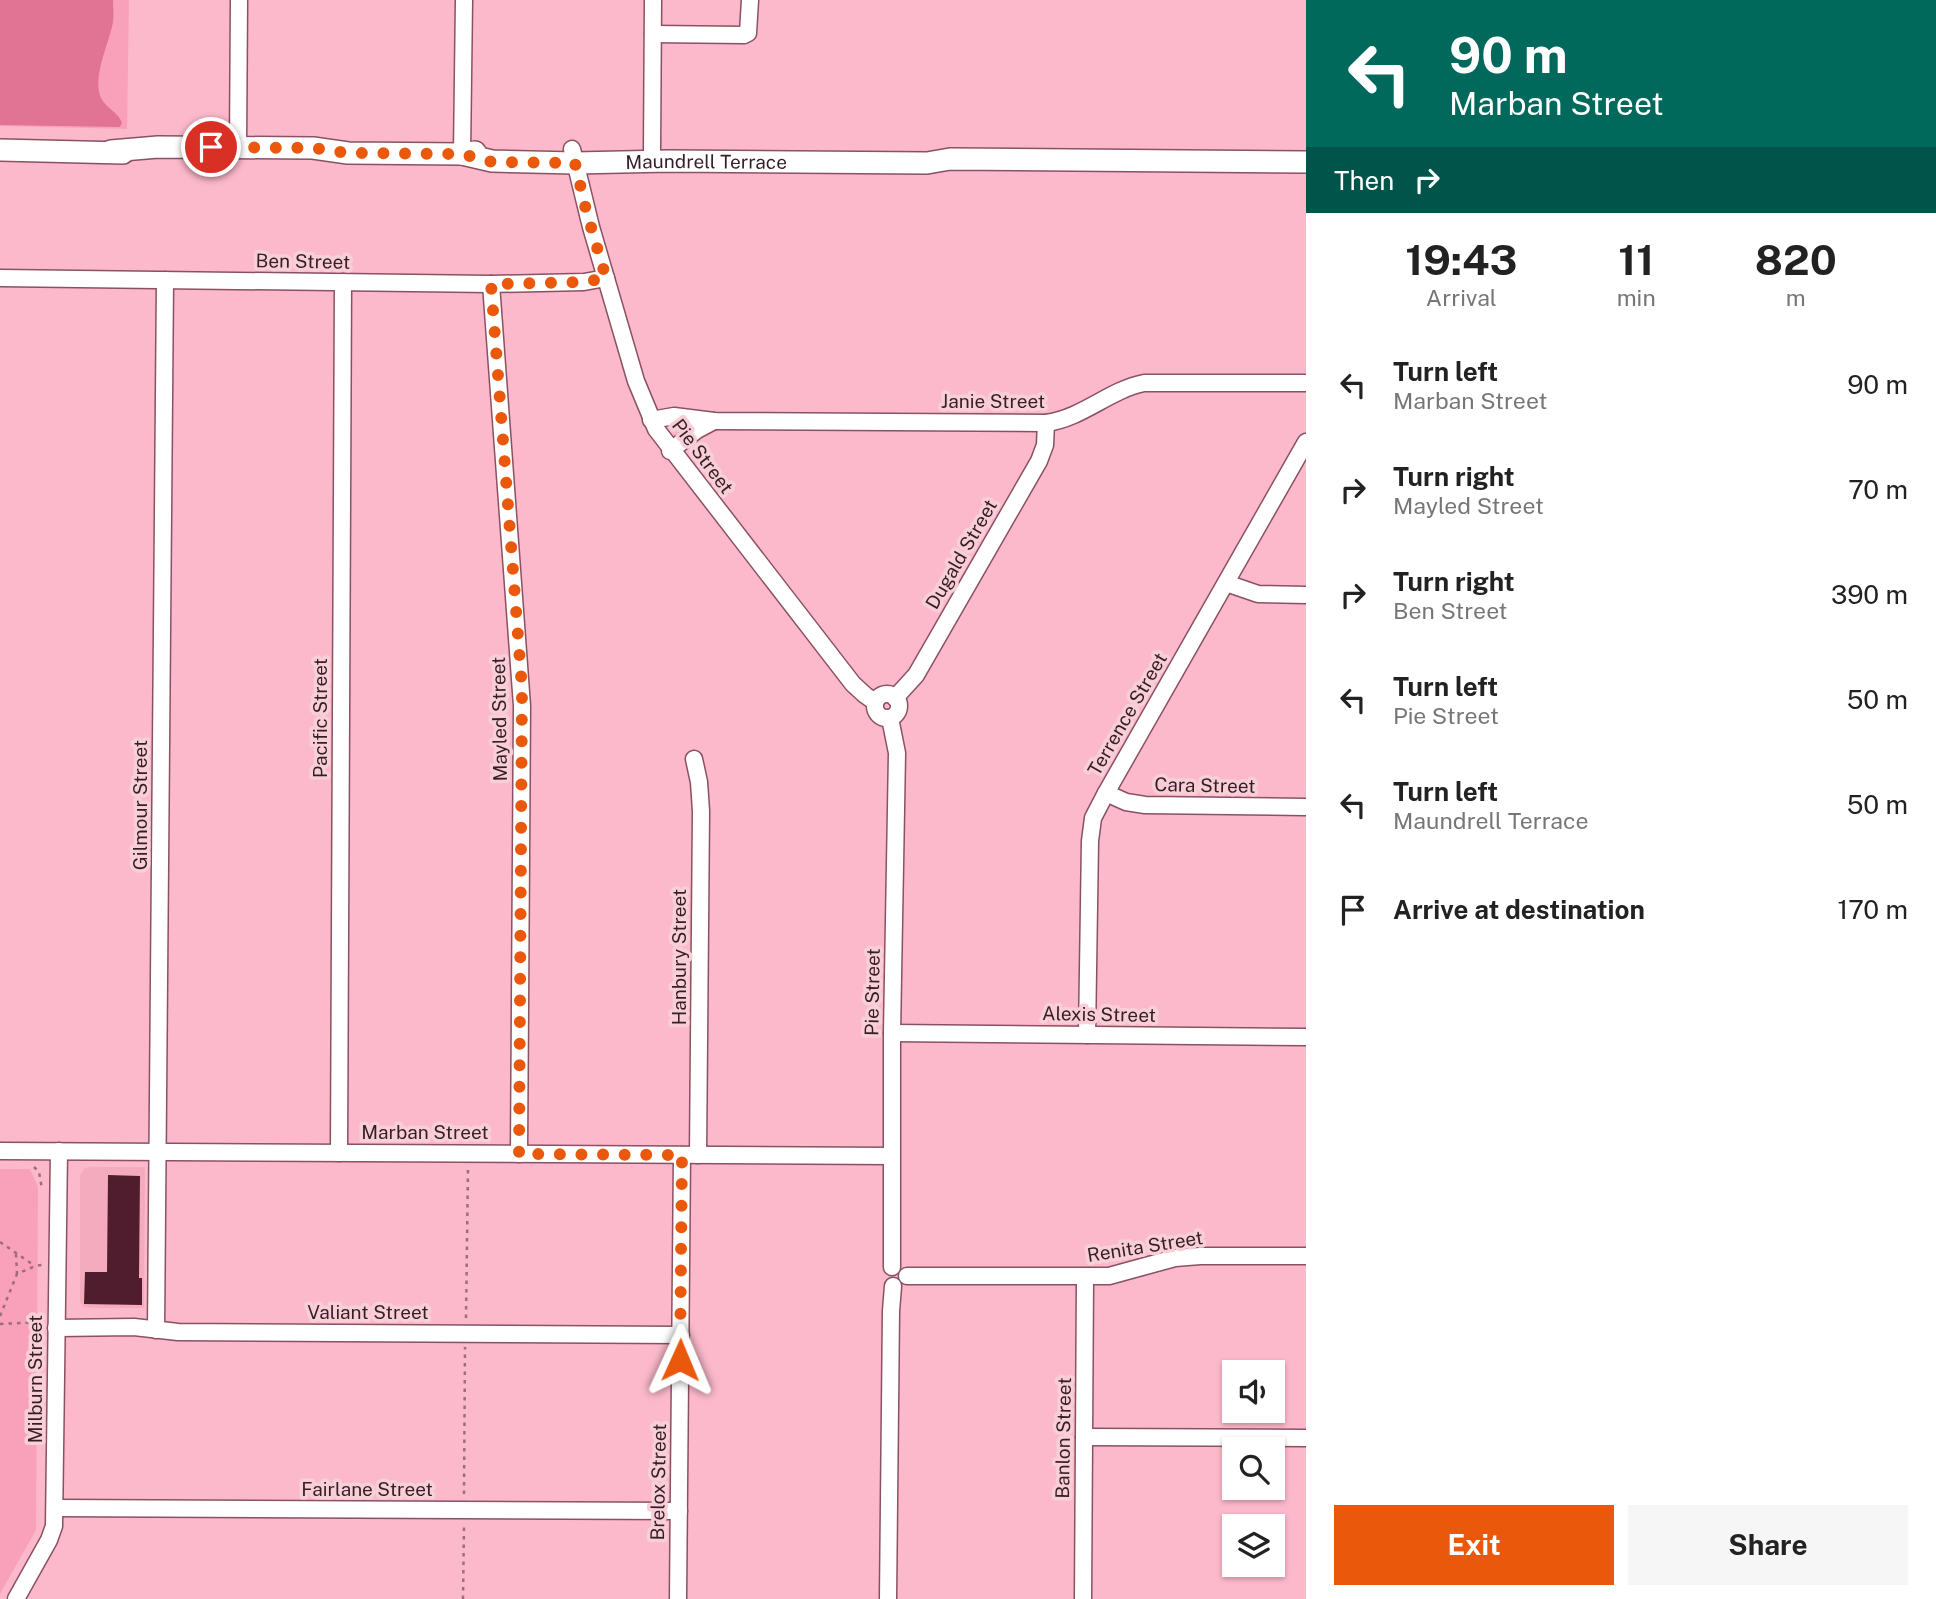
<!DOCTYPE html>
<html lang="en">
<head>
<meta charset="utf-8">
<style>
  body { margin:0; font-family:"Public Sans",sans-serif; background:#f6f6f6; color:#222; height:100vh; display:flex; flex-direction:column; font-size:26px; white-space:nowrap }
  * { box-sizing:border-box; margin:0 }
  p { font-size:23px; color:#767676 }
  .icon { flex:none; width:38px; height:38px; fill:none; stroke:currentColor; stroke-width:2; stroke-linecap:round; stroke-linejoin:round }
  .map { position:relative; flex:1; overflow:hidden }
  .sheet { display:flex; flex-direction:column; background:#fff; width:630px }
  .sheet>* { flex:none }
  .hud { background:#00695c; color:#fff; overflow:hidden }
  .fabs { position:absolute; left:1222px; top:1360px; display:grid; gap:14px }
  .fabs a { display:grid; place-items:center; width:63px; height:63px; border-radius:0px; background:#fff; box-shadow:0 2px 5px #0004; font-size:35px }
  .pin { position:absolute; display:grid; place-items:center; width:60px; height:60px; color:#fff; margin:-30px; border:4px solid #fff; border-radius:50%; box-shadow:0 2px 7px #0007 }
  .me { position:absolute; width:77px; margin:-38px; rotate:1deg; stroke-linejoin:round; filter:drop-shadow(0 0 5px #0008) }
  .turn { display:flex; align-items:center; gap:24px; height:147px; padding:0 28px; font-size:32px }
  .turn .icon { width:91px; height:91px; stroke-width:2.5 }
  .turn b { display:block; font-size:49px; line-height:60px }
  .then { display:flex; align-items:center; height:66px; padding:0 28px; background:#0003; gap:14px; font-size:26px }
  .eta { display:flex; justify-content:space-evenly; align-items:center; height:119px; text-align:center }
  .eta b { font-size:42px; font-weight:700; line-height:49px }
  .cta { display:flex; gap:14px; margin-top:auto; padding:14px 28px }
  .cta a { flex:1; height:80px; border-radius:0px; background:#ea580c; color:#fff; font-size:28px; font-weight:700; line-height:80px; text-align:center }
  .cta a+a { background:#f6f6f6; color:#222 }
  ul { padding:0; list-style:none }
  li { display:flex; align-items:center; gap:21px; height:105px; padding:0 28px }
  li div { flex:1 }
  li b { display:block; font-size:26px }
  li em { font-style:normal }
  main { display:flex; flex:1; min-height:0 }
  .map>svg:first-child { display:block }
  .built { fill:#f4abbe }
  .green { fill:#f9a1ba }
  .forest { fill:#e17395 }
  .building { fill:#501d2e }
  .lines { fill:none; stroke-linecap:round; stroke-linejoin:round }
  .minor-casing { stroke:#8a5162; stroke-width:19 }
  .major-casing { stroke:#8a5162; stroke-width:24 }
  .path { stroke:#9c6e7b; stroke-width:2.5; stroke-dasharray:3.5 5; stroke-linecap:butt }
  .minor { stroke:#fff; stroke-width:16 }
  .major { stroke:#fff; stroke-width:21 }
  .route { stroke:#ea580c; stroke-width:12; stroke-dasharray:0 21.6 }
  .labels { text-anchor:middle; stroke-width:7; stroke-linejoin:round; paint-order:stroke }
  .street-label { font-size:19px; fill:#361e25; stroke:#f8cfd9 }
</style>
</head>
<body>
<main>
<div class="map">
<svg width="1306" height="1599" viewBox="0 0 1306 1599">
  <rect width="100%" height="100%" fill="#fcb9cb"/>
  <polygon class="built" points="89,1167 145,1167 144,1308 92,1308 84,1307 80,1302 80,1175 84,1169"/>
  <g class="green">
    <polygon points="0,0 129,0 127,129 0,126"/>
    <polygon points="0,1169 30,1169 38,1187 36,1530 0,1594"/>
  </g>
  <path class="forest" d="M0,0H113C113,7 114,15 113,22C109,44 92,76 101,98C106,108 119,113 122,123L120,127L0,125Z"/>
  <polygon class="building" points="108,1175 140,1176 139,1278 142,1278 142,1305 84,1304 85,1272 107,1272"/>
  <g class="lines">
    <defs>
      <g id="minor">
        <polyline points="653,34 744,35 748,33 750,0"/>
        <polyline points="238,147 239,0"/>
        <polyline points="572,149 591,227 636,381 656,429 853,684 865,695 875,702"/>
        <polyline points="652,151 653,0"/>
        <polyline points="462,154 464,0"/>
        <polyline points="0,278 491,284 584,282 606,278"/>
        <polyline points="491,284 522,706 519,1154"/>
        <path d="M651,420L674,416L714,421L1046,423C1083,418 1109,390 1144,383H1306"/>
        <polyline points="670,451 697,430 714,421"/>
        <polyline points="1226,583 1258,594 1306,595"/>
        <circle cx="887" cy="706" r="12"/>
        <polyline points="895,698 916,675 1039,461 1045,445 1046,423"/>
        <polyline points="890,718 897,753 892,1033 892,1267"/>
        <polyline points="694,759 699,782 701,811 698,1155"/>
        <polyline points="1106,793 1126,802 1145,805 1306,807"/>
        <polyline points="892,1033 1306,1037"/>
        <polyline points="1087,1035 1090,841 1093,818 1106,793 1306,442"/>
        <polyline points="0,1151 891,1156"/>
        <polyline points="339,1153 343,282"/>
        <polyline points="907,1276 1109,1276 1175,1258 1200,1256 1306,1256"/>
        <polyline points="56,1328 134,1327 178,1332 681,1335"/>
        <polyline points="156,1330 165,280"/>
        <polyline points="1084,1437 1306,1438"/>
        <polyline points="55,1508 679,1511"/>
        <polyline points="16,1599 49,1540 54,1526 59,1151"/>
        <polyline points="678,1599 682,1155"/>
        <polyline points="888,1599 891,1311 893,1286"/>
        <polyline points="1083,1599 1085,1277"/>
      </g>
      <g id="major">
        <polyline points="0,150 123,153"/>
        <polyline points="111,151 158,147 313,148 348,153 462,154 475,152"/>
        <path id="s1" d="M462,154L492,161L575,163L669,161L927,163L950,159L1306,162"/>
      </g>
    </defs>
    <use href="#minor" class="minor-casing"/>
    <use href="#major" class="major-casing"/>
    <g class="path">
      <polyline points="34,1167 39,1172 42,1189"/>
      <polyline points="0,1242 35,1266"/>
      <polyline points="16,1254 17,1274"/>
      <polyline points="0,1316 17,1274 35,1266 42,1265"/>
      <polyline points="466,1318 468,1168"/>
      <polyline points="0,1324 42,1322"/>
      <polyline points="464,1494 465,1347"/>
      <polyline points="463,1599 464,1525"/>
    </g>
    <use href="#minor" class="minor"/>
    <use href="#major" class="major"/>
  </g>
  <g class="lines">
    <polyline class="route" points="211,147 313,148 348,153 462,154 492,162 575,163 586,210 606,278 584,282 491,284 522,688 519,1154 682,1155 680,1360"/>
  </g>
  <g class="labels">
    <g class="street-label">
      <text dy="7" stroke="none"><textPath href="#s1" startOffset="245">Maundrell Terrace</textPath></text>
      <text transform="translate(303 261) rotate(1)" y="7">Ben Street</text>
      <text x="993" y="408">Janie Street</text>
      <text transform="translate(703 456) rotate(53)" y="7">Pie Street</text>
      <text transform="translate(961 554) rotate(-60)" y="7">Dugald Street</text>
      <text transform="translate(1127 714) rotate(-60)" y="7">Terrence Street</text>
      <text transform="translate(320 718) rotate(-90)" y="7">Pacific Street</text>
      <text transform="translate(499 719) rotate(-91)" y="7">Mayled Street</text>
      <text transform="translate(1205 785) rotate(1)" y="7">Cara Street</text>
      <text transform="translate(140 805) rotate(-90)" y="7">Gilmour Street</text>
      <text transform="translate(679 957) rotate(-90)" y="7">Hanbury Street</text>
      <text transform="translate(872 992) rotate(-89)" y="7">Pie Street</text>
      <text transform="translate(1099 1014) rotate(1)" y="7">Alexis Street</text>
      <text x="425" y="1139">Marban Street</text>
      <text transform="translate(1145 1246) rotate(-9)" y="7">Renita Street</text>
      <text x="368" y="1319">Valiant Street</text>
      <text transform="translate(35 1379) rotate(-90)" y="7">Milburn Street</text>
      <text transform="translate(1063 1438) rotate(-89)" y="7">Banlon Street</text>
      <text transform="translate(658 1482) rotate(-89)" y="7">Brelox Street</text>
      <text x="367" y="1496">Fairlane Street</text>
    </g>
  </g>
</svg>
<div class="fabs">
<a><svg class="icon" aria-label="sound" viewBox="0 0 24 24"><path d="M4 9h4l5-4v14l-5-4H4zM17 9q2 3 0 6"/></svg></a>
<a><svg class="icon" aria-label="search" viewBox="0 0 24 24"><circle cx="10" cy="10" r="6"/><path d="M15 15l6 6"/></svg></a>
<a><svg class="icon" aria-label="layers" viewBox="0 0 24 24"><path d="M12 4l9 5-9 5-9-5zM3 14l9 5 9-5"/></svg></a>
</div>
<div class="pin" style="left:211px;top:147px;background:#d93025"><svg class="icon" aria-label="arrive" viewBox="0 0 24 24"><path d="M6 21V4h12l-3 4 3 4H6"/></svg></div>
<svg class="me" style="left:680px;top:1360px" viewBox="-20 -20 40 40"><path d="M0-17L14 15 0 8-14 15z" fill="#ea580c" stroke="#fff" stroke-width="4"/></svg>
</div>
<section class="sheet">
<div class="hud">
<div class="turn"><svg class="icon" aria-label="left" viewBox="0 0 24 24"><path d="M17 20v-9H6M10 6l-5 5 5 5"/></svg><div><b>90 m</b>Marban Street</div></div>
<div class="then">Then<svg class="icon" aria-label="right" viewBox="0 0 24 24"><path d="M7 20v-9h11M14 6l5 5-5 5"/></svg></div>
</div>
<div class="eta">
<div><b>19:43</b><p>Arrival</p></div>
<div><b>11</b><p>min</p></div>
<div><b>820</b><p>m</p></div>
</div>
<ul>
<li><svg class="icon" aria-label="left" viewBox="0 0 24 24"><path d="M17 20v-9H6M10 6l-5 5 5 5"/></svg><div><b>Turn left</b><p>Marban Street</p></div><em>90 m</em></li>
<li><svg class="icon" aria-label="right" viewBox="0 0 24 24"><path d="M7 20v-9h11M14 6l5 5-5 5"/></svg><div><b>Turn right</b><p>Mayled Street</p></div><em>70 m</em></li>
<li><svg class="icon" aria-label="right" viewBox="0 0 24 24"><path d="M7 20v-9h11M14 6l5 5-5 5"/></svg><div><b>Turn right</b><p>Ben Street</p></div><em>390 m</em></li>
<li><svg class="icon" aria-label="left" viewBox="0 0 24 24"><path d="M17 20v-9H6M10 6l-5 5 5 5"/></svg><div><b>Turn left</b><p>Pie Street</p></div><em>50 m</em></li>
<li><svg class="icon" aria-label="left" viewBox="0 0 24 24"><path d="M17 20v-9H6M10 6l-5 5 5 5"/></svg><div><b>Turn left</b><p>Maundrell Terrace</p></div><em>50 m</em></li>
<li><svg class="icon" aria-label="arrive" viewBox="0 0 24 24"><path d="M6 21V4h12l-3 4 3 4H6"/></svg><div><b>Arrive at destination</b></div><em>170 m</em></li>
</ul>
<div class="cta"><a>Exit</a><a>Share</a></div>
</section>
</main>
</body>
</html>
